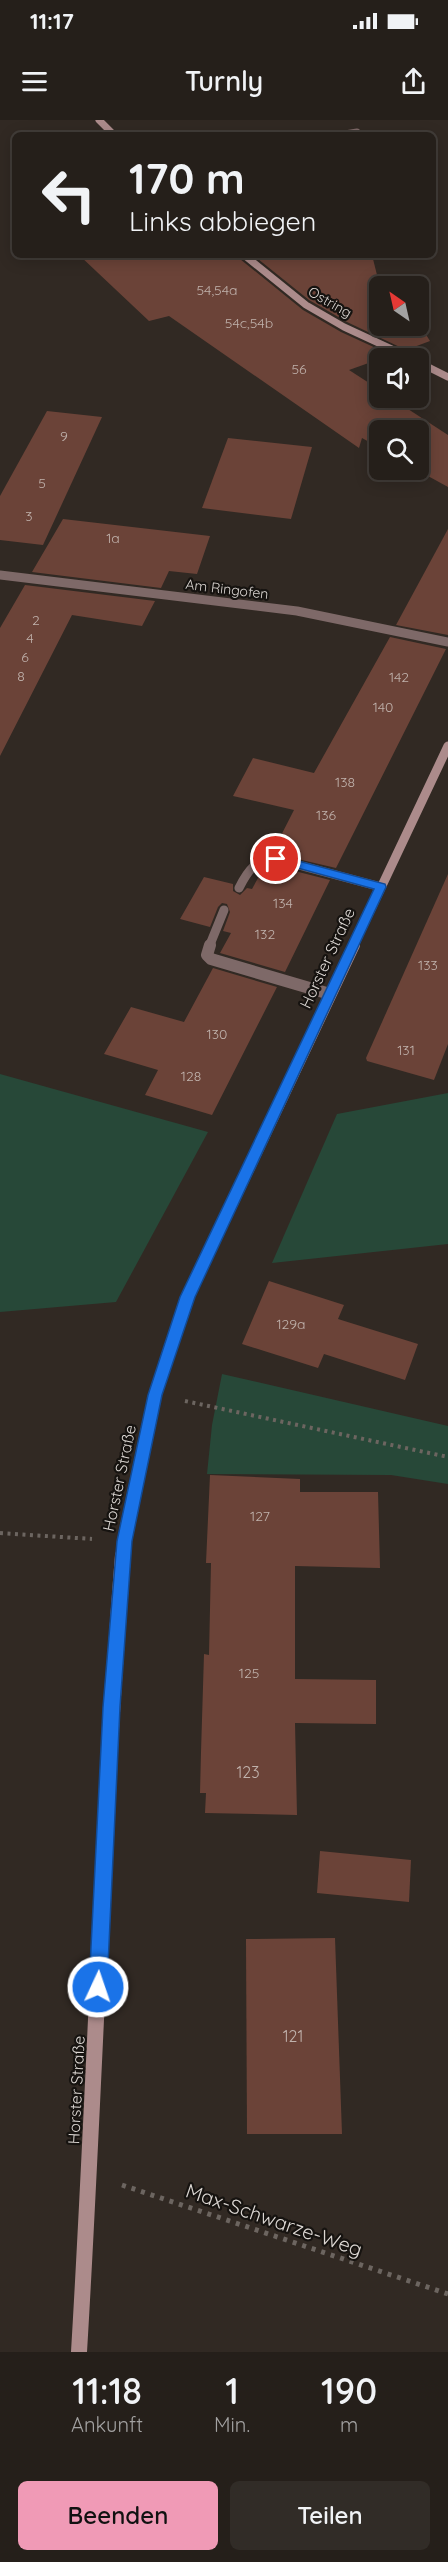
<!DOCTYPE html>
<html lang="de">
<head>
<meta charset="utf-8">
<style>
  body { margin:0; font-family:Quicksand,sans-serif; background:#312c27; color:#f1f3f6; height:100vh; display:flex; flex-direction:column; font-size:22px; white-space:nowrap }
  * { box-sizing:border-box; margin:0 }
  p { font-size:20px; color:#a3a2a2 }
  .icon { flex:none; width:33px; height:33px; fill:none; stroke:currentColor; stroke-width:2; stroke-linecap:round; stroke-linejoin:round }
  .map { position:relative; height:2232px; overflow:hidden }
  .side { display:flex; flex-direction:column; background:#251f1a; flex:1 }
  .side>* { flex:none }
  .hud { position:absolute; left:12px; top:12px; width:424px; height:126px; border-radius:9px; box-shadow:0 3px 15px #0003,0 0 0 2px #423d39; background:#251f1a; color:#f1f3f6; overflow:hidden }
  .needle { width:39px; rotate:326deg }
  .tools { position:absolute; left:369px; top:156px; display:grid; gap:12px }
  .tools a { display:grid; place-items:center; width:60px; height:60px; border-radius:9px; background:#251f1a; box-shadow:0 3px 15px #0003,0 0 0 2px #423d39; font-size:30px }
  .pin { position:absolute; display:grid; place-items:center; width:51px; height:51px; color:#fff; margin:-26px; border:3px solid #fff; border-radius:50%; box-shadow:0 2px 6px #0007 }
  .me { position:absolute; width:66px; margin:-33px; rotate:3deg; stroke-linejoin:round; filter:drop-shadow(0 0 4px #0008) }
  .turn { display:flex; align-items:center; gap:21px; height:126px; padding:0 18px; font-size:27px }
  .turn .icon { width:78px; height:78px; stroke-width:2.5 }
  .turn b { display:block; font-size:42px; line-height:51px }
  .eta { display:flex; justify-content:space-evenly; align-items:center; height:102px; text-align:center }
  .eta b { font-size:36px; font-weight:600; line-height:42px }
  .primary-button { display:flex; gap:12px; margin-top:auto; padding:12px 18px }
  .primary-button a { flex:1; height:69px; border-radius:9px; background:#f09ab6; color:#111; font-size:24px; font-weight:600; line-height:69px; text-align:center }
  .primary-button a+a { background:#312c27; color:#f1f3f6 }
  .status { display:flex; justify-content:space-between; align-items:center; height:42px; padding:0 30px; background:#251f1a; direction:ltr }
  .status svg { height:16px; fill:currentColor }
  header { display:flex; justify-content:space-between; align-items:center; height:78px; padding:0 18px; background:#251f1a; font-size:27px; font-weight:600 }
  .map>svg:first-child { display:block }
  .green { fill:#274838 }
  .building { fill:#6b4338 }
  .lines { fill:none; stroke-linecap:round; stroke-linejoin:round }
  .path-far1 { stroke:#6c6560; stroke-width:4; stroke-dasharray:3 4.5; stroke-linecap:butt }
  .path { stroke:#6c6560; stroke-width:5; stroke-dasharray:4 6; stroke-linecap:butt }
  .service-far2 { stroke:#7e6968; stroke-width:7 }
  .service-far1 { stroke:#7e6968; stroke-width:9 }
  .service { stroke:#7e6968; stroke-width:12 }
  .minor { stroke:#7e6968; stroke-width:9 }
  .secondary-far3 { stroke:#ac8b8b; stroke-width:7 }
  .secondary-far2 { stroke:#ac8b8b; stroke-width:9 }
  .secondary-far1 { stroke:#ac8b8b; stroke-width:12 }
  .secondary { stroke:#ac8b8b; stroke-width:16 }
  .route { fill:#1a73e8; stroke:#114b97; stroke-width:1.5 }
  .labels { text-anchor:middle; stroke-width:4.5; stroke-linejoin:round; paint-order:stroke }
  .number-label { font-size:14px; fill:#c0b2ac }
  .far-street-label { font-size:14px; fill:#dcd7d3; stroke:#161310 }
  .street-label { font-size:16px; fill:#dcd7d3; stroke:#161310 }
  .near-number-label { font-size:16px; fill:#c0b2ac }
  .near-street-label { font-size:20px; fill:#dcd7d3; stroke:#161310 }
</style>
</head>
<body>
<div class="status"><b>11:17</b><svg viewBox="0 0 49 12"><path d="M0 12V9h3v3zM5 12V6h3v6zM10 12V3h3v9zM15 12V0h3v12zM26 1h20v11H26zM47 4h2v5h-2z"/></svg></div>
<header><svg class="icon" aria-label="menu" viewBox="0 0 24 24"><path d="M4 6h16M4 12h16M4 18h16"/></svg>Turnly<svg class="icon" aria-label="share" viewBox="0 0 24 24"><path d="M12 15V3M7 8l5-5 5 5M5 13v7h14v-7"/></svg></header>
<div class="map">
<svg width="448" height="2232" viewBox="0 0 448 2232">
  <rect width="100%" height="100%" fill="#312923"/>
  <g class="green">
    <polygon points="0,954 208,1012 116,1182 0,1192"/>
    <polygon points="448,973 448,1124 272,1143 337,994"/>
    <polygon points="222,1254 448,1306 448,1364 391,1355 207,1354 212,1305"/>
  </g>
  <g class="building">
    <polygon points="79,135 238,135 240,139 303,190 341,212 391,235 349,250 380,270 380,278 391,278 448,315 448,367 417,350 418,310 380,310 380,328 362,318 359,328 169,196 149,201"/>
    <polygon points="253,135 372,135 378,159 390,157 396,166 380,166 380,206 418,206 418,202 430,221 406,230 347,202 309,180"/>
    <polygon points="47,291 102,297 43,425 0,420 0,376"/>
    <polygon points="228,318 312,327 291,399 202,388"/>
    <polygon points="63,399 210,416 197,454 169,451 161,468 32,452"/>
    <polygon points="448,409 448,515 396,505"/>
    <polygon points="25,465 155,481 142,506 72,495 0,636 0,508"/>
    <polygon points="390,517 446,529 336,748 272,733 294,690 233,676 253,638 314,653"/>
    <polygon points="275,746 330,760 285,852 220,833 231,813 223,811 230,792 227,784 222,783 218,787 210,807 180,799 204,757 233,764 233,771 240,775 247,768 252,769 263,749"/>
    <polygon points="448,754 448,924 434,960 367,941 366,938"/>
    <polygon points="213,848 277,867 212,995 145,975 158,950 104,934 131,887 184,902"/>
    <polygon points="269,1161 344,1185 338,1199 418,1224 405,1260 324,1234 318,1248 242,1224"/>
    <polygon points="210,1355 300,1359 300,1372 378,1372 380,1448 295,1446 295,1559 376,1560 376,1604 295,1603 297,1695 205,1693 206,1673 200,1673 201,1632 204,1534 209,1535 211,1443 206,1443"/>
    <polygon points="320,1731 411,1740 409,1782 317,1773"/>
    <polygon points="335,1818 342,2014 247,2014 246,1819"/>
  </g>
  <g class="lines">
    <g class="path-far1">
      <polyline points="185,1281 448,1337"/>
      <polyline points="0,1413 92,1419"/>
    </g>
    <polyline class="path" points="122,2065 448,2174"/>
    <polyline class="service-far2" points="339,15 357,12 358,15"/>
    <g class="service-far1">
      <path d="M239,768C248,750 255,740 276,739L381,767"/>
      <polyline points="209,827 224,790"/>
    </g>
    <polyline class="service" points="210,825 207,835 211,839 330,874"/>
    <polyline class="minor" points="0,455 297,491 448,522"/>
    <g class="secondary-far3">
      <polyline points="99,0 114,15"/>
      <polyline points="244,135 306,185 344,207 411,238"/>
      <polyline points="418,242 448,257"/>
    </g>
    <polyline class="secondary-far2" points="353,827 448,626"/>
    <polyline class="secondary-far1" points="123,1437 124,1421 155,1275 188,1177 354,825"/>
    <path class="secondary" d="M79,2232C95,1967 102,1700 123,1435"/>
  </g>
  <polygon class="route" points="276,735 385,764 386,767 195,1177 162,1275 132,1421 120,1587 107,1867 105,1873 98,1876 92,1873 89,1867 103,1587 117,1421 148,1275 180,1177 374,769 272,741 272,736"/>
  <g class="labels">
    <g class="number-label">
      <text x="217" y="175">54,54a</text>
      <text x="249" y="208">54c,54b</text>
      <text x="299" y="254">56</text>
      <text x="64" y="321">9</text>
      <text x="42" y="368">5</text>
      <text x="29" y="401">3</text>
      <text x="113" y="423">1a</text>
      <text x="36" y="505">2</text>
      <text x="30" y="523">4</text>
      <text x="25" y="542">6</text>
      <text x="21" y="561">8</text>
      <text x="399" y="562">142</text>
      <text x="383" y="592">140</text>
      <text x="345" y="667">138</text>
      <text x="326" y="700">136</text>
      <text x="283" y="788">134</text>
      <text x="265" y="819">132</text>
      <text x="428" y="850">133</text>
      <text x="217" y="919">130</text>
      <text x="406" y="935">131</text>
      <text x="191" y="961">128</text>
      <text x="291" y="1209">129a</text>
      <text x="260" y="1401">127</text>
      <text x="249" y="1558">125</text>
    </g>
    <g class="far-street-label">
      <text transform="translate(330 182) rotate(30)" y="5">Ostring</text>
      <text transform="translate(227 469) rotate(7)" y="5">Am Ringofen</text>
    </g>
    <g class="street-label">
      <text transform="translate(327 838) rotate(-65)" y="6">Horster Straße</text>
      <text transform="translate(119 1358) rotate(-78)" y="6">Horster Straße</text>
      <text transform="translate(76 1970) rotate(-87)" y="6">Horster Straße</text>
    </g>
    <g class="near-number-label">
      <text x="248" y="1658">123</text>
      <text x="293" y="1922">121</text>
    </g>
    <g class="near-street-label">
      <text transform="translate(274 2100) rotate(19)" y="7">Max-Schwarze-Weg</text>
    </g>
  </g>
</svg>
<div class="tools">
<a><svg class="needle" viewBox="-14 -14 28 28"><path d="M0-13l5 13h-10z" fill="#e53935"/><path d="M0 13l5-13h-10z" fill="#a3a2a2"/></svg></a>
<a><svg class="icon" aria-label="sound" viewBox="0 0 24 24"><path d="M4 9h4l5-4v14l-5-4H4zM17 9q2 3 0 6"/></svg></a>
<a><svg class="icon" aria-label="search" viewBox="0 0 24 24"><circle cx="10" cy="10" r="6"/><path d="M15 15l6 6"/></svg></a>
</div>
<div class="pin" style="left:276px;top:739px;background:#d93025"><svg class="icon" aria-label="arrive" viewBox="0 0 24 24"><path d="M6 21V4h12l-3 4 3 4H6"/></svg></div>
<svg class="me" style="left:98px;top:1867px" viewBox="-20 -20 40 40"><circle r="17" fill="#1a73e8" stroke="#fff" stroke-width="3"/><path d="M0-11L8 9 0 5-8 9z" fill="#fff"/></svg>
<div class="hud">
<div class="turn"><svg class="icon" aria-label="left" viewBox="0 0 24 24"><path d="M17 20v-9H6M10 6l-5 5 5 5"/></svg><div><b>170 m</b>Links abbiegen</div></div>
</div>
</div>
<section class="side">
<div class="eta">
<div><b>11:18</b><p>Ankunft</p></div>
<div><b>1</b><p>Min.</p></div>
<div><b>190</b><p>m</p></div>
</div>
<div class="primary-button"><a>Beenden</a><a>Teilen</a></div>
</section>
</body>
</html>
